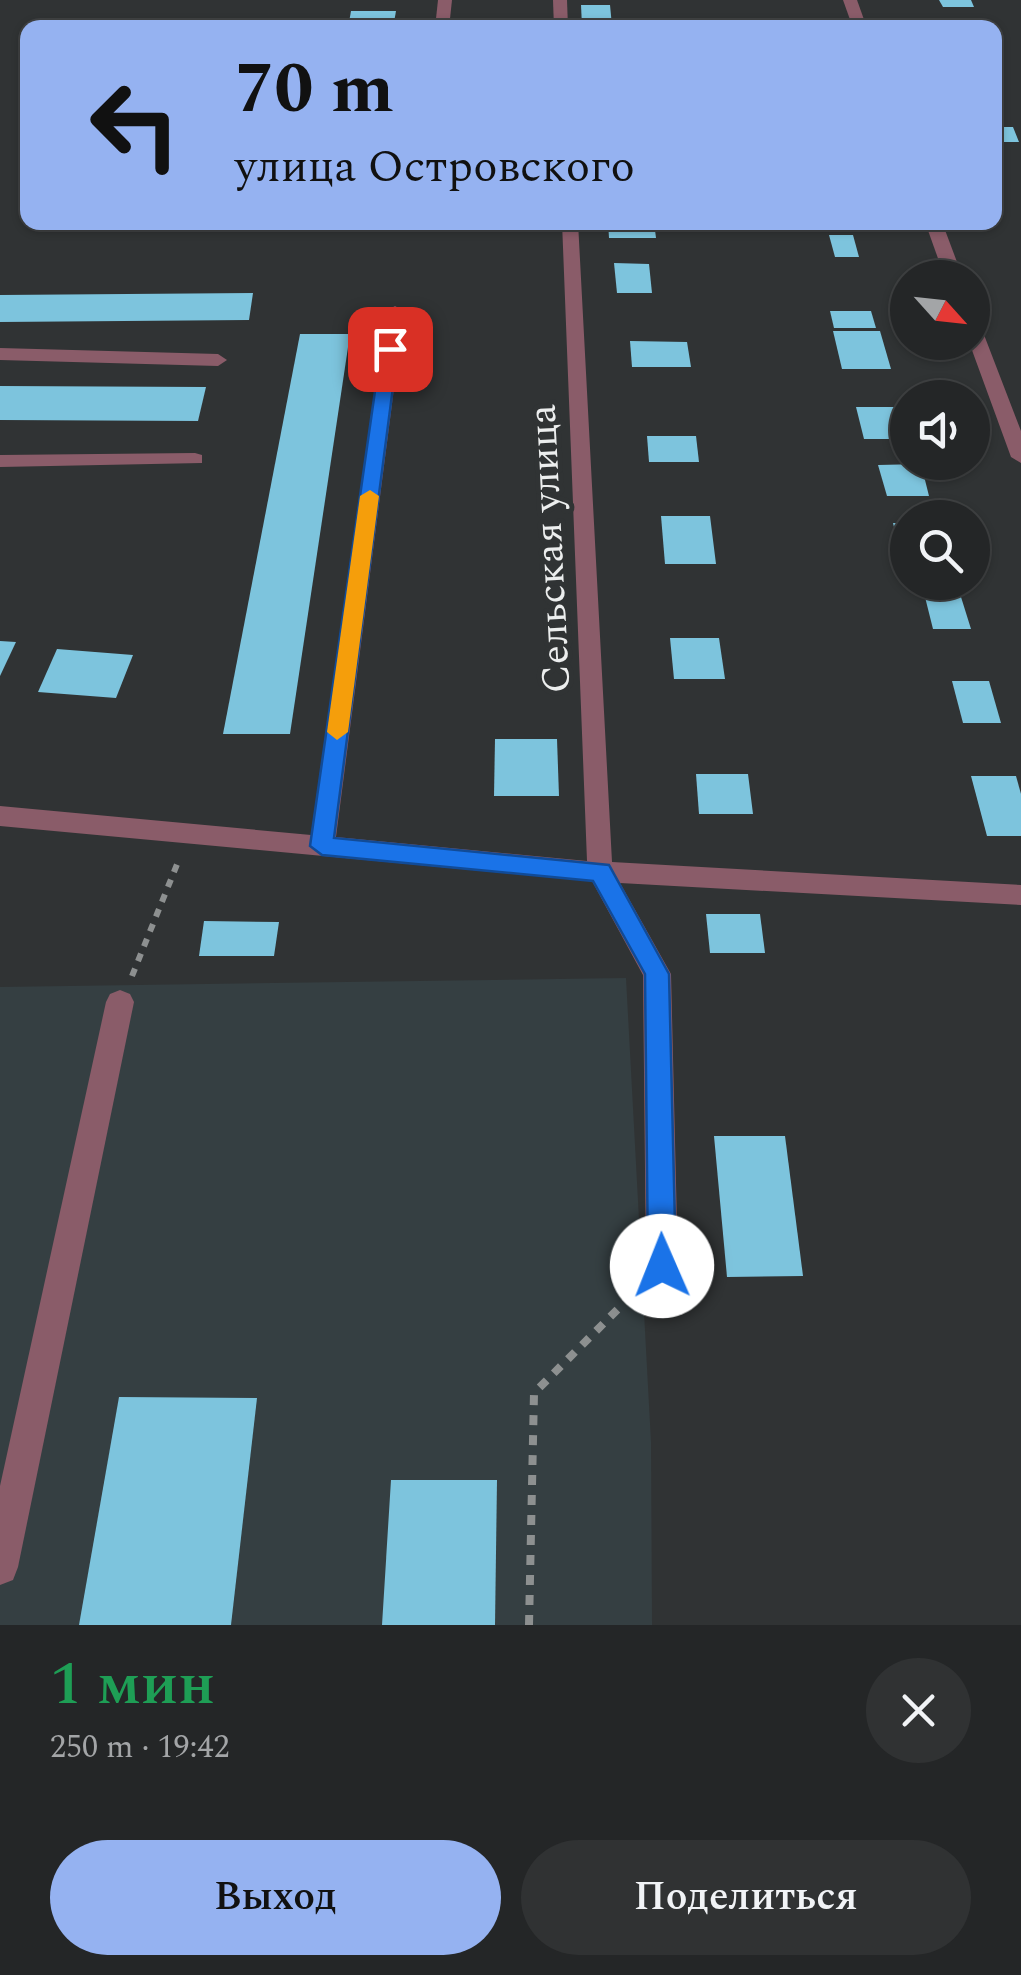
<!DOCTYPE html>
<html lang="ru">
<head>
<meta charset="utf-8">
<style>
  body { margin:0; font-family:Spectral,serif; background:#303233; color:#f1f3f6; height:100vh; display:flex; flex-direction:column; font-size:38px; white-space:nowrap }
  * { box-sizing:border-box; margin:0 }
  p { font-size:32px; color:#a3a5a7 }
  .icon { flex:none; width:55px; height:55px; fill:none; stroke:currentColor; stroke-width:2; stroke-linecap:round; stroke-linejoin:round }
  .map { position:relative; height:1625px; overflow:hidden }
  .details { display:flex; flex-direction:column; background:#242627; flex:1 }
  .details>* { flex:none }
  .top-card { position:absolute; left:20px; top:20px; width:982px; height:210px; border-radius:20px; box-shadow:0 2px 8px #0004,0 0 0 2px #414344; background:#95b2f1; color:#111; overflow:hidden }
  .needle { width:65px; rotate:117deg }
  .tools { position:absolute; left:890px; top:260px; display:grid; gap:20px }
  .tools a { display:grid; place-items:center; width:100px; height:100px; border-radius:50%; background:#242627; box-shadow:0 2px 8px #0004,0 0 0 2px #414344; font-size:50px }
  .pin { position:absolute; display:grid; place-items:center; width:85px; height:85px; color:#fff; margin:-42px; border-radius:20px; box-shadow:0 5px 15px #0006 }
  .me { position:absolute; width:110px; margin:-55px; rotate:359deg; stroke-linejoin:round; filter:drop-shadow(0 0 8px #0008) }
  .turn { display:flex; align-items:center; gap:35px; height:210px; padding:0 50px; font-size:45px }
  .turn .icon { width:130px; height:130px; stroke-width:2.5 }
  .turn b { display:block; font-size:70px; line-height:85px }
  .round { display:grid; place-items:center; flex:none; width:105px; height:105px; border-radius:52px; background:#303233 }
  .headline { display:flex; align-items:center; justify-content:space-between; height:170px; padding:0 50px }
  h1 { font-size:60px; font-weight:600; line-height:75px; color:#1e9e55 }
  .button { display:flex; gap:20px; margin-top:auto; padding:20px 50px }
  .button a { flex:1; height:115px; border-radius:60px; background:#95b2f1; color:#111; font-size:40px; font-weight:600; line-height:115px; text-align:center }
  .button a+a { background:#303233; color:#f1f3f6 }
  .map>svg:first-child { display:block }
  .built { fill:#353f42 }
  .building { fill:#7dc4dd }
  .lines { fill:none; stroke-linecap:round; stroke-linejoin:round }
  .path-far1 { stroke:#8d9090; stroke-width:6; stroke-dasharray:8 8; stroke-linecap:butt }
  .path { stroke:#8d9090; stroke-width:8; stroke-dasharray:10 10; stroke-linecap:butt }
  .minor { fill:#8a5c69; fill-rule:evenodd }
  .route { fill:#1a73e8; stroke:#114b97; stroke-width:2.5 }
  .slow { fill:#f59e0b }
  .labels { text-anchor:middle; stroke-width:10; stroke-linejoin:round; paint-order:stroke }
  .street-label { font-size:40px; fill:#eceeee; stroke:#303334 }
</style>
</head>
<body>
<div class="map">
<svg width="1021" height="1625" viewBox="0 0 1021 1625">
  <rect width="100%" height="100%" fill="#303334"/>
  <polygon class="built" points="626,978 651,1442 652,1625 0,1625 0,987"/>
  <g class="building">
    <polygon points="939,0 971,0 974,7 943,7"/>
    <polygon points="581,5 610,5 612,26 582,26"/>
    <polygon points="351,11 396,11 393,28 348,28"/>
    <polygon points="995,127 1013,127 1019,142 995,142"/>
    <polygon points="608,222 654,222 656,238 609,238"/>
    <polygon points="829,235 853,235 859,257 835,257"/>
    <polygon points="614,263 649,264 652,293 617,293"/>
    <polygon points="253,293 249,320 0,322 0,295"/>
    <polygon points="830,311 871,311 876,328 834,328"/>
    <polygon points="833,331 880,331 891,369 842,369"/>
    <polygon points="300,334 350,334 290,734 223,734"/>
    <polygon points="630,341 687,342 691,367 632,367"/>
    <polygon points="0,386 206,387 198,421 0,420"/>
    <polygon points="856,407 906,407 908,439 864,439"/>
    <polygon points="647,436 696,436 699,462 649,462"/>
    <polygon points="921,464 929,496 887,496 878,465"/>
    <polygon points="661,516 710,516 716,564 665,564"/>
    <polygon points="893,523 908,523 908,555 901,555"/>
    <polygon points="925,597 961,597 971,629 933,629"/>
    <polygon points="670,638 719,638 725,679 674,679"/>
    <polygon points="0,641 16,642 0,676"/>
    <polygon points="57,649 133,655 116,698 38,692"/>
    <polygon points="952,681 989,681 1001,723 963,723"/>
    <polygon points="495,739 557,739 559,796 494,796"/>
    <polygon points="696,774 748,774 753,814 699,814"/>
    <polygon points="971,776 1016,776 1021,794 1021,836 987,836"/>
    <polygon points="706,914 760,914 765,953 710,953"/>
    <polygon points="204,921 279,922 274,956 199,956"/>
    <polygon points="714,1136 785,1136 803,1276 727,1277"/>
    <polygon points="119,1397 257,1398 231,1625 79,1625"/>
    <polygon points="391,1480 497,1480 495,1625 382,1625"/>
  </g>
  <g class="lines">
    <polyline class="path-far1" points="132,976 178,862"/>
    <polyline class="path" points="529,1625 534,1393 638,1289"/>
    <g class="minor">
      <polygon points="438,0 452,0 449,28 435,28"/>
      <polygon points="553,0 567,0 568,28 554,28"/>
      <polygon points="843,0 857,0 867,28 853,28"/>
      <polygon points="562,222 578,222 612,862 1021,885 1021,905 620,883 671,974 678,1266 673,1277 662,1281 651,1277 646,1266 643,975 592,881 0,826 0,806 311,835 386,311 395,306 404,311 336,837 587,861"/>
      <polygon points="925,222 942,222 963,278 945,278"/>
      <polygon points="972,322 981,327 1021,431 1021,463 1011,457 969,342 972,342"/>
      <polygon points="0,348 218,354 227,360 218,366 0,360"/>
      <polygon points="195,453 202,455 202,463 0,467 0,455"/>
      <polygon points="120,990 130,994 134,1002 18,1567 13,1580 0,1585 0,1486 106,1002 110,994"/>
    </g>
  </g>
  <polygon class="route" points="390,344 398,349 334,838 609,865 669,974 676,1266 672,1275 662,1279 652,1275 648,1266 645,974 593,881 322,855 310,846 381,349"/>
  <polygon class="slow" points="370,490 379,496 348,732 337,740 327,732 360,496"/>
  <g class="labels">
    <g class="street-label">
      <text transform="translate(548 549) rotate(-93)" y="14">Сельская улица</text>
    </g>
  </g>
</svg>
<div class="tools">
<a><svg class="needle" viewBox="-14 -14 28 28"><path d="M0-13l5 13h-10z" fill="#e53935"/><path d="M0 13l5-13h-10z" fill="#a3a5a7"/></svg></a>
<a><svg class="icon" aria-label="sound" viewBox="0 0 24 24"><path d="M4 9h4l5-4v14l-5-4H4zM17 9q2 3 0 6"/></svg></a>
<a><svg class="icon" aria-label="search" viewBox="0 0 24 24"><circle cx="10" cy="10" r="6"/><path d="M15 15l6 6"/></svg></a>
</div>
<div class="pin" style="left:390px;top:349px;background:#d93025"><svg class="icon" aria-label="arrive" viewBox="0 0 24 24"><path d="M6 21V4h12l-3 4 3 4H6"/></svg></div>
<svg class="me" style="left:662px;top:1266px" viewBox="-20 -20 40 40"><circle r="19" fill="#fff"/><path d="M0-13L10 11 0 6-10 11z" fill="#1a73e8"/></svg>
<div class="top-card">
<div class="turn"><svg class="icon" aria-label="left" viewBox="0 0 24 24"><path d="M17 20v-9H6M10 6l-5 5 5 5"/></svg><div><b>70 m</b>улица Островского</div></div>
</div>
</div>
<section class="details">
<div class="headline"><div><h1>1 мин</h1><p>250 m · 19:42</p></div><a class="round"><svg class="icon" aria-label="close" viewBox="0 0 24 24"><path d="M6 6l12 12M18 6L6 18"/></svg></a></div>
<div class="button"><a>Выход</a><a>Поделиться</a></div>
</section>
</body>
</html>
